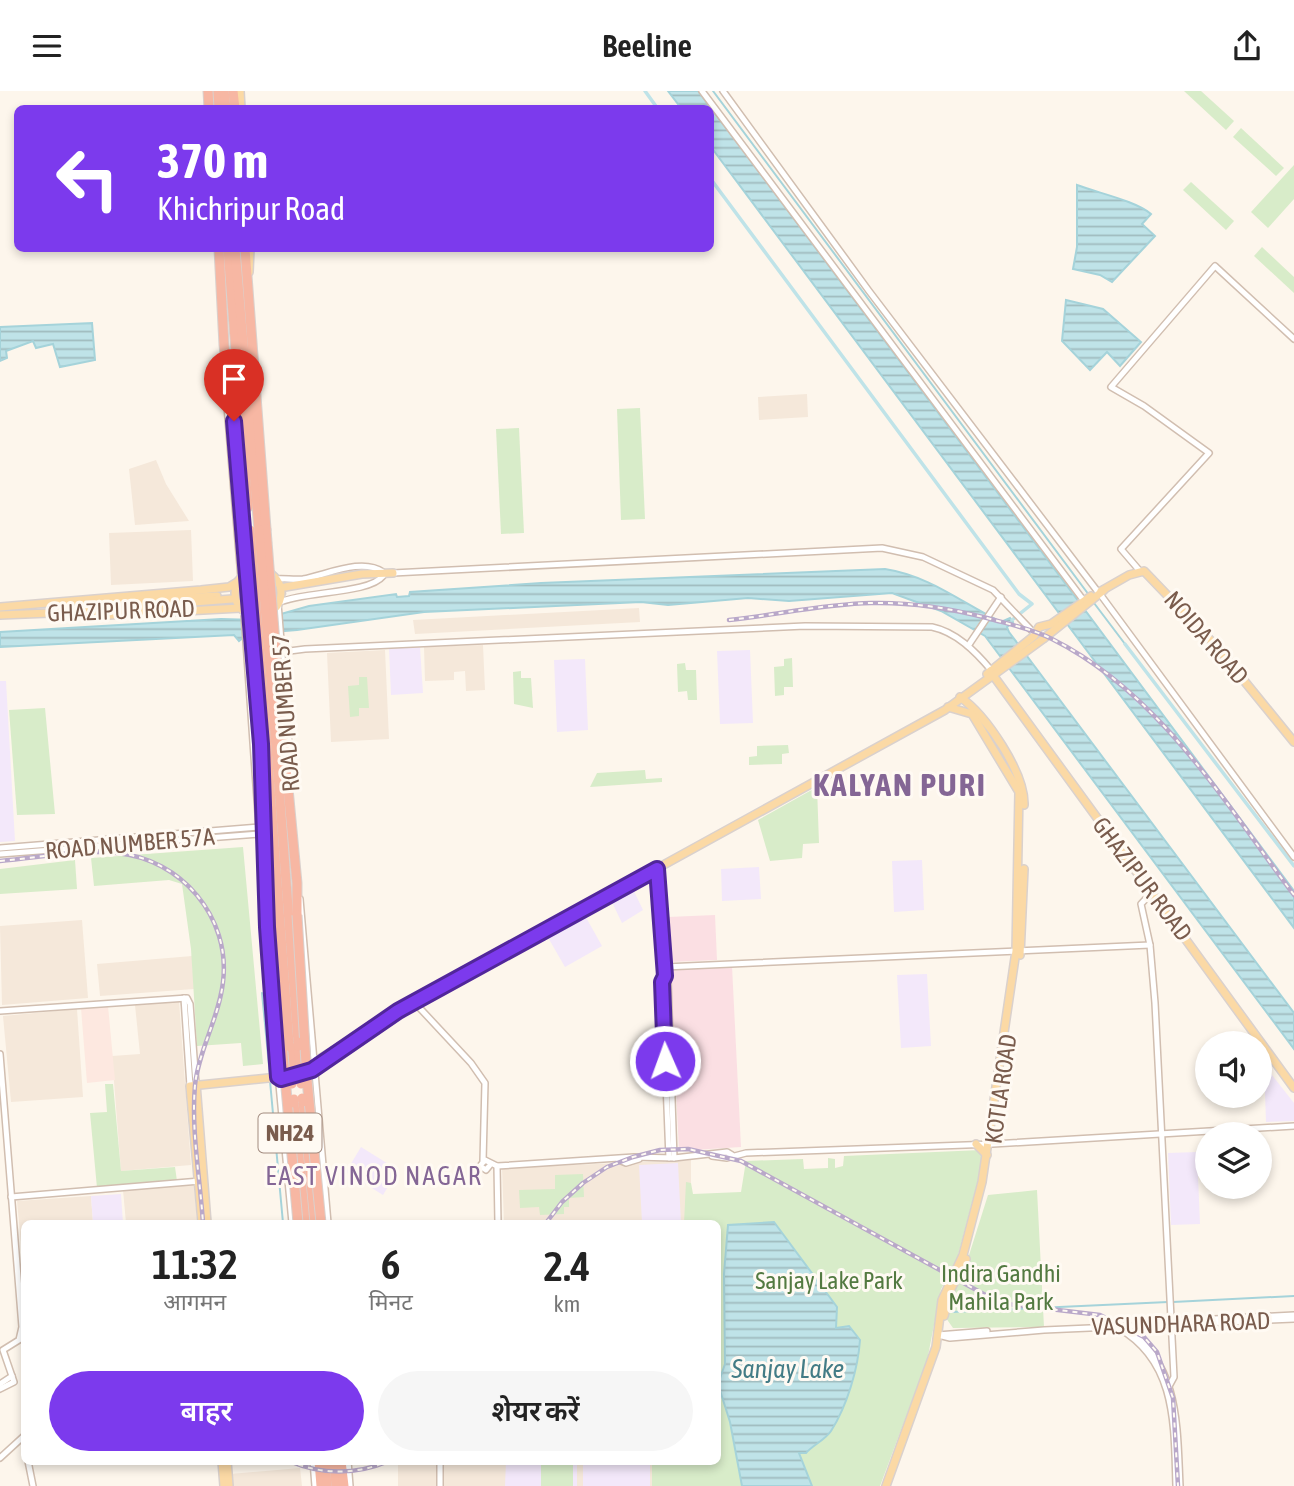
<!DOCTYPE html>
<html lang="hi">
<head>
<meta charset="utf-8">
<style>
  body { margin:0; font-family:"Asap Condensed","Noto Sans Devanagari",sans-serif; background:#f6f6f6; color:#222; height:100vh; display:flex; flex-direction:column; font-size:26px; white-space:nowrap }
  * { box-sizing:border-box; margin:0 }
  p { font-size:23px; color:#767676 }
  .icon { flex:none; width:38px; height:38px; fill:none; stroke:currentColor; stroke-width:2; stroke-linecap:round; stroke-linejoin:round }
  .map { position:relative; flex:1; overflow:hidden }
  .panel { position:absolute; left:21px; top:1129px; width:700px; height:245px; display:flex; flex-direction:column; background:#fff; border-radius:10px; box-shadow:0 4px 10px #0003 }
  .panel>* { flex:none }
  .guide { position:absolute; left:14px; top:14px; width:700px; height:147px; border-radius:10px; box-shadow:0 4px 10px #0003; background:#7c3aed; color:#fff; overflow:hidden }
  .buttons { position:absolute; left:1195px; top:940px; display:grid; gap:14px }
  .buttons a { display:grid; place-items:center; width:77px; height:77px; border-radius:50%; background:#fff; box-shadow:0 4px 10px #0003; font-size:35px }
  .pin { position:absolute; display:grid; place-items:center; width:60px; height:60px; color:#fff; margin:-72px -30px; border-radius:50% 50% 50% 0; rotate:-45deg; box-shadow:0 0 7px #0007 }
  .pin .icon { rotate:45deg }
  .me { position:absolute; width:77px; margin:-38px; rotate:358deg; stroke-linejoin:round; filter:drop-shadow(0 0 5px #0008) }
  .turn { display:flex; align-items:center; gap:24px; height:147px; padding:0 28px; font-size:32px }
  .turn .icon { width:91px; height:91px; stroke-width:2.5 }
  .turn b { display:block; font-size:49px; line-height:60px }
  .eta { display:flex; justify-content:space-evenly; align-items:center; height:119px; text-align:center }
  .eta b { font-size:42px; font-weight:600; line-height:49px }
  .button { display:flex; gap:14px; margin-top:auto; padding:14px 28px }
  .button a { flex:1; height:80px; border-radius:42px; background:#7c3aed; color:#fff; font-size:28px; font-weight:600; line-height:80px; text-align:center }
  .button a+a { background:#f6f6f6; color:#222 }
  header { display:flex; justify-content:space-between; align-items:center; height:91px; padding:0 28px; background:#fff; font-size:32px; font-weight:600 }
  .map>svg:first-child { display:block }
  .residential { fill:#f5e8da }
  .commercial { fill:#fde8e0 }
  .education { fill:#f3e8fa }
  .medical { fill:#fbdfe3 }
  .park { fill:#d8ecc9 }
  .water { fill:url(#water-rules); stroke:#a5d3da; stroke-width:2 }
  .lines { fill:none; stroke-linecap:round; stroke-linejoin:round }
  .stream { stroke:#a5d3da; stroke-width:2 }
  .canal { stroke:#bfe3e8; stroke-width:3.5 }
  .major-tunnel { stroke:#dcd0c4; stroke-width:7; stroke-dasharray:7 3.5; stroke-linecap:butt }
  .minor-casing { stroke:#d1beb0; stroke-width:8 }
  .major-casing { stroke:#dad1cd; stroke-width:10 }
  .highway-casing { stroke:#dad1cd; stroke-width:11 }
  .minor { stroke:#fff; stroke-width:5 }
  .major { stroke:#fbd9a5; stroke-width:7 }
  .highway { stroke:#f7b7a3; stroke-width:9 }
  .rail-casing { stroke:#b9a8c9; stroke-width:4.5 }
  .rail { stroke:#fffaf3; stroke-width:2; stroke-dasharray:5; stroke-linecap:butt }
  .minor-bridge-casing { stroke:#d1beb0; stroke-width:8; stroke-linecap:butt }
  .highway-bridge-casing { stroke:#dad1cd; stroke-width:11; stroke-linecap:butt }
  .minor-bridge { stroke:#fff; stroke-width:5 }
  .highway-bridge { stroke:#f7b7a3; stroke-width:9 }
  .route-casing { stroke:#51269a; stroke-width:18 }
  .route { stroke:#7c3aed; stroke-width:12 }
  .labels { text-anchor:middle; stroke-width:6; stroke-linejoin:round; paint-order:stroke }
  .shield { fill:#fffaf3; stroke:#a28b7f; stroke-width:2 }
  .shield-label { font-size:23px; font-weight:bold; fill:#7a5c4d }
  .street-label { font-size:24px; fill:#7a5c4d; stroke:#fffaf3 }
  .park-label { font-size:24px; fill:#537a41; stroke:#fffaf3 }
  .neighbourhood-label { font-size:26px; letter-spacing:2px; fill:#846695; stroke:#fffaf3 }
  .water-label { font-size:26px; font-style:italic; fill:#437c86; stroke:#fffaf3 }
  .district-label { font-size:32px; font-weight:bold; letter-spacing:2px; fill:#846695; stroke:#fffaf3 }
</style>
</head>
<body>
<header><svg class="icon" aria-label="menu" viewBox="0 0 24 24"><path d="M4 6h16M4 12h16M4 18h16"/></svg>Beeline<svg class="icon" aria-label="share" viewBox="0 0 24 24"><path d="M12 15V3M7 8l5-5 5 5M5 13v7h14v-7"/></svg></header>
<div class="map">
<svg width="1294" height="1395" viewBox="0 0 1294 1395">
  <defs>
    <pattern id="water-rules" width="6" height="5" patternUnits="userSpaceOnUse" patternTransform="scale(1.75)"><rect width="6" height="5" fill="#bfe3e8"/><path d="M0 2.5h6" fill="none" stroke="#a0bbbe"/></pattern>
  </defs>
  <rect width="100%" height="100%" fill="#fdf6ec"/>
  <g class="residential">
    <polygon points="807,303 808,326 759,329 758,306"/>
    <polygon points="156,369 166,393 189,430 135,434 129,378"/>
    <polygon points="191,439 193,490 111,494 109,442"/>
    <polygon points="639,517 640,531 415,543 413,529"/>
    <polygon points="483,554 485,599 466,600 465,580 454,581 454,589 425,590 424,556"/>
    <polygon points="385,559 389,648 331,651 327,562"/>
    <polygon points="82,829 88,907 2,914 0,835"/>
    <polygon points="192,865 194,898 100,905 97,873"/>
    <polygon points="179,910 191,1074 121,1080 112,965 140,963 135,914"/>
    <polygon points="77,918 83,1006 11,1011 3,925"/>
    <polygon points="691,1069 691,1132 504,1132 502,1077"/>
    <polygon points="194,1094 197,1132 126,1132 123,1099"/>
    <polygon points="91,1105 93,1132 24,1132 23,1174 17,1110"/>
    <rect x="398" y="1370" width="295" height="25"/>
    <polygon points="300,1377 302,1395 231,1395 230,1383"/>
  </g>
  <polygon class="commercial" points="108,915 115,989 87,992 81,917"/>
  <g class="education">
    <polygon points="420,556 423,602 391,604 389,557"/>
    <polygon points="750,559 753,632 720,633 717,560"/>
    <polygon points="585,568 588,639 557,641 554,569"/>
    <polygon points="0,590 6,590 15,750 0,751"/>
    <polygon points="922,769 924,819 894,821 892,770"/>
    <polygon points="759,776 761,808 722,810 721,778"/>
    <polygon points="631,794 643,819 622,832 610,807"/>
    <polygon points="583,821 602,855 565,876 546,843"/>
    <polygon points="927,883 931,955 901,957 897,884"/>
    <polygon points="1264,974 1294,1012 1294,1030 1266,1031"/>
    <polygon points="361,1056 398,1079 383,1104 346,1081"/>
    <polygon points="1197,1061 1200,1133 1171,1134 1168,1062"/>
    <polygon points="678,1072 681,1132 642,1132 639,1074"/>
    <polygon points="121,1103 123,1132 93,1132 91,1105"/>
    <polygon points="506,1370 577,1370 577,1395 505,1395"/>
    <rect x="583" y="1370" width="67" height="25"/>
  </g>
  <g class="medical">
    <polygon points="715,824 717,869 670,871 668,826"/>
    <polygon points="732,875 741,1056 679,1060 670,879"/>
  </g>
  <g class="park">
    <polygon points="1184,0 1201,0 1234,30 1226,39"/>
    <polygon points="1241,37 1284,77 1276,85 1233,46"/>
    <polygon points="1294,74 1294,108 1268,137 1251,121"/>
    <polygon points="1191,91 1234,130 1226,139 1183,99"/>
    <polygon points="1262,156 1294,186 1294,202 1254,165"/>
    <polygon points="640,317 645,428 621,429 617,318"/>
    <polygon points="519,337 524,442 501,443 496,338"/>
    <polygon points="792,567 793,596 784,596 784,604 775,605 774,576 784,575 784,568"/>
    <polygon points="685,572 686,579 696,579 697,609 688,609 687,600 678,601 677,573"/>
    <polygon points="521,580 521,587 531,587 533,617 514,613 513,581"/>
    <polygon points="359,586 367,586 369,617 359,617 359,625 350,626 348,595 359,594"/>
    <polygon points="45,617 55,723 17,724 9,619"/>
    <polygon points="788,654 789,662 782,663 782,673 749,674 749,666 757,665 757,655"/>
    <polygon points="645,679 646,688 662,687 662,691 590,696 597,682"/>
    <polygon points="817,696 819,752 803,753 802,767 770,770 758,729"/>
    <polygon points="243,756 263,973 243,975 241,952 197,955 191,858 182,793 169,789 94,795 91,767"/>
    <polygon points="75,769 77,798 0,803 0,778"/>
    <polygon points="105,993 113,993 121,1080 175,1076 177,1090 97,1097 90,1022 107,1021"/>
    <polygon points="981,1059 983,1070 956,1172 941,1198 927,1270 880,1395 652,1395 652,1370 718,1370 718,1132 684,1132 686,1091 691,1092 693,1103 741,1101 746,1070 803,1068 804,1078 828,1077 828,1067 835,1068 835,1077 843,1075 844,1065"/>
    <polygon points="583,1083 584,1106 569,1107 569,1116 564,1116 564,1123 540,1124 539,1116 520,1117 519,1099 555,1098 555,1084"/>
    <polygon points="1037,1099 1044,1236 953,1237 946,1227 948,1210 964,1180 988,1104"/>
    <rect x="541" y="1370" width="32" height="25"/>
  </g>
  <g class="water">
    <polygon points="668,0 698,0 742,58 1294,800 1294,837 711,56 710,18 681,17"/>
    <path d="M1077,94C1098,102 1136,110 1151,123L1142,133L1155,145L1112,191L1100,184L1073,178L1077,156Z"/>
    <polygon points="1066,209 1103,218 1141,251 1120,275 1107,261 1090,279 1062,250"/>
    <polygon points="92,232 95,269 60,276 53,253 36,257 33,250 6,260 7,267 0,270 0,236"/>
    <path d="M885,478C930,485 962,512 1001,531L1010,527L1013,531L1007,536L1009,541L1294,922V958L985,545L941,520L892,502L789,510L748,507L668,514L641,511L424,521L297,539L247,543L239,550L234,544L0,556V541L221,528L260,529L309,515L396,503L397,506L409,505L410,501L541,492Z"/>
    <path d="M774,1131L837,1216L836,1237L849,1235L860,1249C858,1278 847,1315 831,1340C825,1349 813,1354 806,1362H799L812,1395H742L730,1331L718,1293L725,1273L724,1183L728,1134Z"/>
  </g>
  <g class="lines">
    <g class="stream">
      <polyline points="713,0 1089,504"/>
      <polyline points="1094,512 1125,553"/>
      <polyline points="262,902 270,985"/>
      <polyline points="270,990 283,1132"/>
      <polyline points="1173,1211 1294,1205"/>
      <polyline points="952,1221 1168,1211"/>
    </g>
    <g class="canal">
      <polyline points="645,0 658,18"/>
      <polyline points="710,87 1019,503 1032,513 1012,529"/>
      <polyline points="1125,553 1294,775"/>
    </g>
    <polyline class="major-tunnel" points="232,508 286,500"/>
    <defs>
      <g id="minor">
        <polyline points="702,0 1084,510"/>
        <polyline points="723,0 869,200 1098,501"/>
        <polyline points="227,315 241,487"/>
        <polyline points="1139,479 1121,458 1209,362 1144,315 1111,296 1215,175 1294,248"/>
        <polyline points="393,482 882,457 923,466 993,499 1035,543"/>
        <path d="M275,488C285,487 293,489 303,488C326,484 362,466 383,481"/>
        <polyline points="1100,503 1294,766"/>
        <polyline points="246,551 259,737"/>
        <polyline points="968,555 1001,506"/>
        <path d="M274,562L305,558L805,535L932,536C956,541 975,560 991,579"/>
        <path d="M292,691L278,512C303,500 369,503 383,485"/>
        <polyline points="0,757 259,736"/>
        <polyline points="0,763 259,743"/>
        <polyline points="657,778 668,890 674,1067"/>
        <polyline points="1155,798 1141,813 1150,854 1155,912 1174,1286 1168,1297"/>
        <polyline points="300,808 328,1132"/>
        <polyline points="267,819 275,951 292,1132"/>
        <polyline points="665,876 1150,854"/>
        <polyline points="665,885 662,891 669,1067"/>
        <polyline points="184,907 190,995"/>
        <polyline points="415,912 471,972 485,992 483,1070"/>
        <polyline points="0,920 187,907 190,913 196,993"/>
        <polyline points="0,963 22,1236 19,1249 3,1259 14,1291 0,1298"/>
        <polyline points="712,1065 727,1067 746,1062 993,1053 1294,1035"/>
        <polyline points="619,1069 626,1072 639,1068"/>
        <polyline points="490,1074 486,1079 480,1075 485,1069 497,1075 634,1066 674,1067 727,1061 732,1064"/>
        <polyline points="497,1075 498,1132"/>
        <polyline points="11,1106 200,1090"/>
        <polyline points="1137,1232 1294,1224"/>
        <path d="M1125,1236C1180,1274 1177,1334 1180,1395"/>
        <path d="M1118,1237C1177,1270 1174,1335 1176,1395"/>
        <polyline points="938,1244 950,1247 1044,1239 1294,1228"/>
        <polyline points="938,1244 987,1240"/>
        <polyline points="0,1293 12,1285"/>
        <polyline points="0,1367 24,1345"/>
        <polyline points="28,1370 33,1395"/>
        <polyline points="313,1370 315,1395"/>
        <polyline points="348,1370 350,1395"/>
        <polyline points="440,1370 440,1395"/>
      </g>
      <g id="major">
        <polyline points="240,0 241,18"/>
        <polyline points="249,181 250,158"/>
        <circle cx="258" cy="502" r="23"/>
        <polyline points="285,496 362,483 393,482"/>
        <polyline points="1101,500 1129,484 1144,480 1215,554 1294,651"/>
        <polyline points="79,512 217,505"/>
        <polyline points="0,516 201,499 229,496 239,490"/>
        <polyline points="79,520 232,508"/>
        <polyline points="0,524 75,521 90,525 241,517"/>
        <polyline points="990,580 1294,997"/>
        <polyline points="987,583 1034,545 1039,536 1051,533 1091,505"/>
        <path d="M960,606C986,624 1025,682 1024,714"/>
        <polyline points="1020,864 1024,778"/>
        <polyline points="303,978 398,920 945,619 1043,548 1104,499"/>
        <polyline points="196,993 207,1132"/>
        <polyline points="976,1053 987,1064"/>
        <polyline points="202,1132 190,995 278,986 288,981"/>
        <polyline points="944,1225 951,1198 966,1168"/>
        <polyline points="222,1370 224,1395"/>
        <polyline points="227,1370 229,1395"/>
        <polyline points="886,1395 936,1256 942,1209 963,1164 982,1091 1016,860 1019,701 972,623 948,616"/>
      </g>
      <g id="highway">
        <polyline points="208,0 209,18"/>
        <polyline points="218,0 219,18"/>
        <polyline points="224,0 226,18"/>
        <polyline points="233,0 235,18"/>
        <polyline points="219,158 224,254 245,440"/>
        <polyline points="228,158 248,416"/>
        <polyline points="235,158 259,439"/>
        <polyline points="245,158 266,438"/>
        <polyline points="272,603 298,951"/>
        <polyline points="279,603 297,792 297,824"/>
        <polyline points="263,604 289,952"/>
        <polyline points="257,605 267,806 274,835 282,952"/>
        <polyline points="298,955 299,976"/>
        <polyline points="290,956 291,980"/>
        <polyline points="303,1011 315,1132"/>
        <polyline points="294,1012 305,1132"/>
        <polyline points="319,1370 321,1395"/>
        <polyline points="325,1370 327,1395"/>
        <polyline points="334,1370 336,1395"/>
        <polyline points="341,1370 344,1395"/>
      </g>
    </defs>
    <use href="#minor" class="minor-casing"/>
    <use href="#major" class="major-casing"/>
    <use href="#highway" class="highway-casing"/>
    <use href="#minor" class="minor"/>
    <use href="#major" class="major"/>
    <use href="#highway" class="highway"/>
    <defs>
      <g id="rail">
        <path d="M729,529C776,524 824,513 871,512C911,511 949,517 987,527C1008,533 1033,538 1052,548C1160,602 1224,711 1294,804"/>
        <path d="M0,770C38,767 79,758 117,762C181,768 231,826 223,891C219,927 199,958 195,994C191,1039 200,1087 203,1132"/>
        <polyline points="546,1132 562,1111 583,1092 607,1076 633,1066 660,1059 688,1058 741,1070 1000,1212 1100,1224 1144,1246 1157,1261 1173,1307 1178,1395"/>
        <path d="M289,1370C322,1384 356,1384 389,1370"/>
      </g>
    </defs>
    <use href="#rail" class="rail-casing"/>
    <use href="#rail" class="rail"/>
    <defs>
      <polyline id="minor-bridge" points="244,524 246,551"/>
      <g id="highway-bridge">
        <polyline points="266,438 279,603"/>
        <polyline points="250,439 263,604"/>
        <polyline points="259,439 272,603"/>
        <polyline points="254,561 257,605"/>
        <polyline points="297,824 307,989 321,1132"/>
        <polyline points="298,951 298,955"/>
        <polyline points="282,952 298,1132"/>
        <polyline points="289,952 290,956"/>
        <polyline points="299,976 301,993"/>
        <polyline points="291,980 292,993"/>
        <polyline points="302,1007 303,1011"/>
        <polyline points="294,1008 294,1012"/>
      </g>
    </defs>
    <use href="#minor-bridge" class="minor-bridge-casing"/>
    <use href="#highway-bridge" class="highway-bridge-casing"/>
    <use href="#minor-bridge" class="minor-bridge"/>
    <use href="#highway-bridge" class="highway-bridge"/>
  </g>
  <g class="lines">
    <defs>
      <polyline id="route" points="234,330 261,653 267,836 278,986 281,988 312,979 398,920 657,778 665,885 662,891 665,970"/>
    </defs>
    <use href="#route" class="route-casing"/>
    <use href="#route" class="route"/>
  </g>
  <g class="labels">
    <rect class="shield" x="258.5" y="1022.5" width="63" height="39" rx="5"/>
    <g class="shield-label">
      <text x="290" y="1050">NH24</text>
    </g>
    <g class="street-label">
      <text transform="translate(121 520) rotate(-2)" y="8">GHAZIPUR ROAD</text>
      <text transform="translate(1206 547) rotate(49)" y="8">NOIDA ROAD</text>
      <text transform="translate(286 622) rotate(-94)" y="8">ROAD NUMBER 57</text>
      <text transform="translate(130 753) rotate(-5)" y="8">ROAD NUMBER 57A</text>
      <text transform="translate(1142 788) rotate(53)" y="8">GHAZIPUR ROAD</text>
      <text transform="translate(1001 998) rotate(-82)" y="8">KOTLA ROAD</text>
      <text transform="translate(1181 1233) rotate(-2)" y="8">VASUNDHARA ROAD</text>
    </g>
    <g class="park-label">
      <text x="1001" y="1191">Indira Gandhi<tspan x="1001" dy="28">Mahila Park</tspan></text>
      <text x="829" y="1198">Sanjay Lake Park</text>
    </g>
    <g class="neighbourhood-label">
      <text x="374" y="1094">EAST VINOD NAGAR</text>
    </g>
    <g class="water-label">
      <text x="788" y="1287">Sanjay Lake</text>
    </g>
    <g class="district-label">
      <text x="900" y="705">KALYAN PURI</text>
    </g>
  </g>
</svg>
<div class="buttons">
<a><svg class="icon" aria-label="sound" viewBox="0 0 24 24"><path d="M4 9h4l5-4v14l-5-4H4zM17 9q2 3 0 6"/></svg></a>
<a><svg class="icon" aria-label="layers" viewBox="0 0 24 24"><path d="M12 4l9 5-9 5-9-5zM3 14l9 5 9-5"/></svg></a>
</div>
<div class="pin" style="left:234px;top:330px;background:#d93025"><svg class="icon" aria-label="arrive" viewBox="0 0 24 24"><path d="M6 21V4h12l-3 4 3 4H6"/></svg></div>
<svg class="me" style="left:665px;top:970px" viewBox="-20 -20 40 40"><circle r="17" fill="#7c3aed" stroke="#fff" stroke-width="3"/><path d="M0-11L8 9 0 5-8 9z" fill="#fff"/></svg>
<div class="guide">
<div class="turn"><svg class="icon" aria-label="left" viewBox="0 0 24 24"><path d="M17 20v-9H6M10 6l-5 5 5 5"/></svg><div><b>370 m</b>Khichripur Road</div></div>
</div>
<section class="panel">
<div class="eta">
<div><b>11:32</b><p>आगमन</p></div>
<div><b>6</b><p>मिनट</p></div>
<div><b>2.4</b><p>km</p></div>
</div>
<div class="button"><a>बाहर</a><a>शेयर करें</a></div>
</section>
</div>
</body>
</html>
